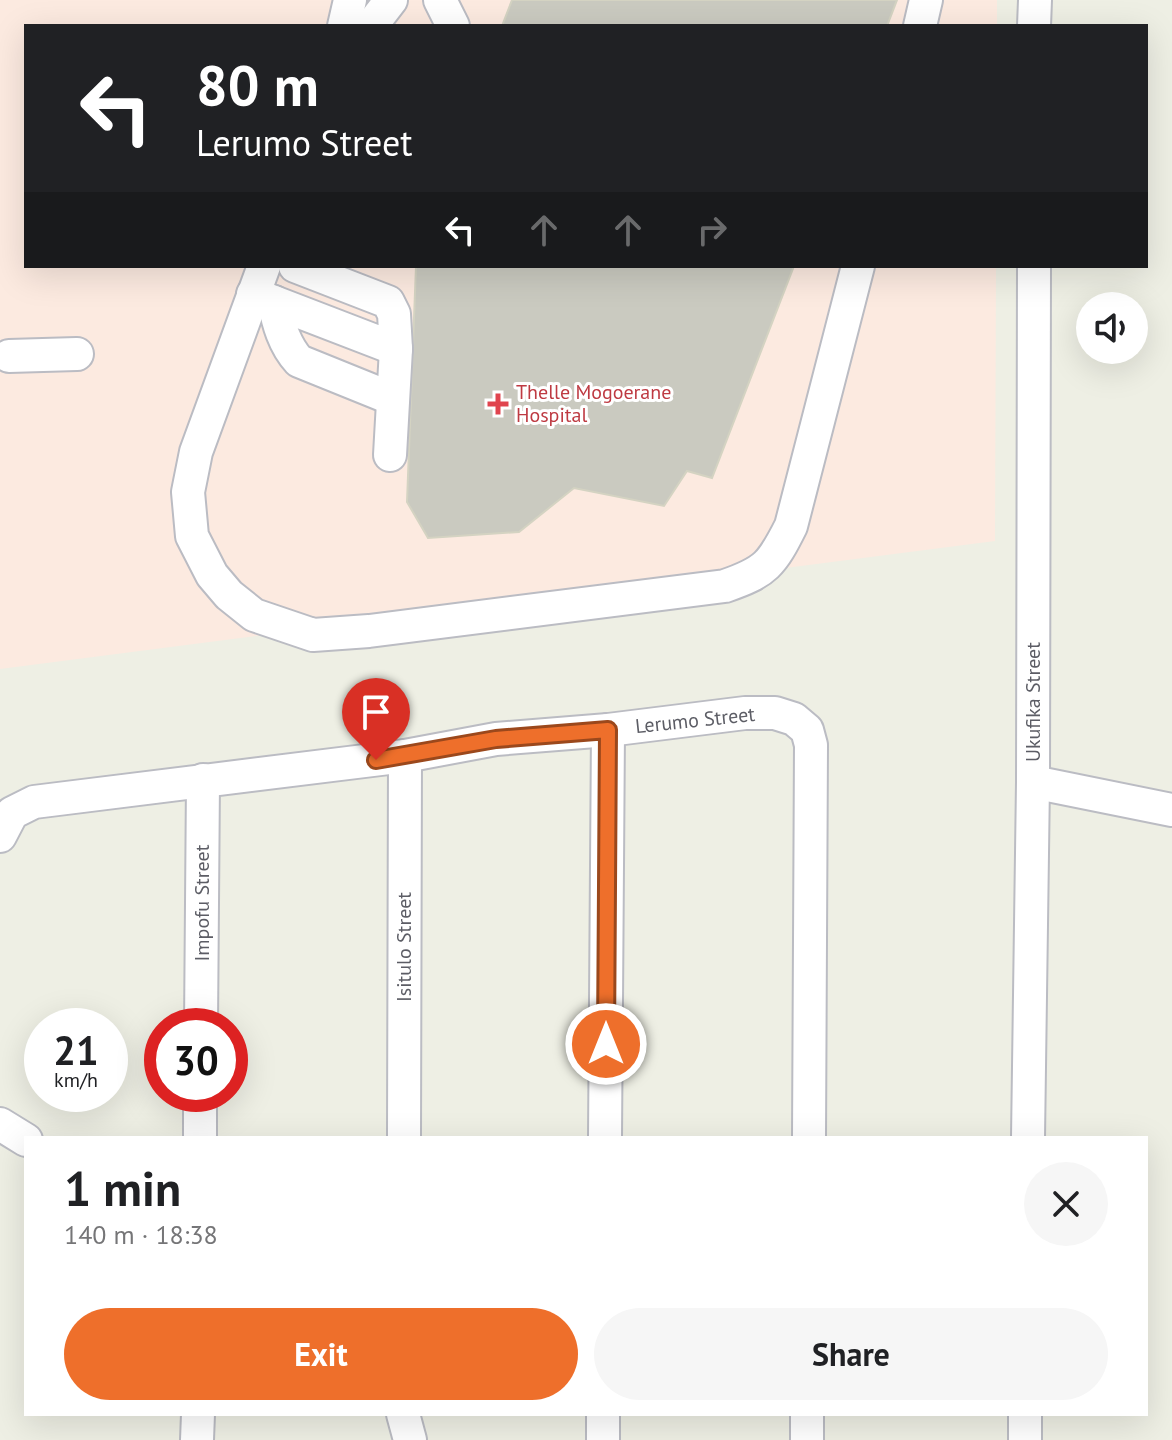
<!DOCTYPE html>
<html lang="en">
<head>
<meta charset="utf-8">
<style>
  body { margin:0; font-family:"PT Sans",sans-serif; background:#f6f6f6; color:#202124; height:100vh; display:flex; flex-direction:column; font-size:30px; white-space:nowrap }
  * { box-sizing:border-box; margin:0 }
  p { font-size:26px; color:#757577 }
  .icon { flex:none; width:44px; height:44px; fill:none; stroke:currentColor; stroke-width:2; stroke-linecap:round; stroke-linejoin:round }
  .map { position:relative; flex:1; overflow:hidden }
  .sheet { position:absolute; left:24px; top:1136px; width:1124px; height:280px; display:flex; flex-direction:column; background:#fff; border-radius:0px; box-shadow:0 8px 32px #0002 }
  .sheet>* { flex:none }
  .top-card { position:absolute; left:24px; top:24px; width:1124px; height:244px; border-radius:0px; box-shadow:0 8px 32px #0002; background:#202124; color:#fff; overflow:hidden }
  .controls { position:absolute; left:1076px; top:292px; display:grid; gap:16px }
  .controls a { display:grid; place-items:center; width:72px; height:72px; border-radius:50%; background:#fff; box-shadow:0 8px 32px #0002; font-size:40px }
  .speed { position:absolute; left:24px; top:1008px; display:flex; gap:16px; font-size:40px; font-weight:700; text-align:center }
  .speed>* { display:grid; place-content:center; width:104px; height:104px; border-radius:50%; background:#fff; box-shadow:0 8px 32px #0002; line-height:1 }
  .speed small { font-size:20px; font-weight:400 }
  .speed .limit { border:12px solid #d22; background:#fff; color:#111 }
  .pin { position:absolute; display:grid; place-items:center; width:68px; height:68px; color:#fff; margin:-82px -34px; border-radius:50% 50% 50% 0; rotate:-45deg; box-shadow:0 0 8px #0007 }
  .pin .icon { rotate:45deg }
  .me { position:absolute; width:88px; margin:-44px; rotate:0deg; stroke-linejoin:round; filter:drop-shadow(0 0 6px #0008) }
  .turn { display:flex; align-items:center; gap:28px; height:168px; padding:0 40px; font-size:36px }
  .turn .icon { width:104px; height:104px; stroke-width:2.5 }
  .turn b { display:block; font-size:56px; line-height:68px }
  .lanes { display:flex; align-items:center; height:76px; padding:0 40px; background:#0003; justify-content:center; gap:40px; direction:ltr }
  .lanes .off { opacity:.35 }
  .round { display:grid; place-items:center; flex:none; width:84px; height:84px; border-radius:42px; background:#f6f6f6 }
  .head { display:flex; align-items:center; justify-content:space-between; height:136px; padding:0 40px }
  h1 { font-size:48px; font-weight:800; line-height:60px }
  .primary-button { display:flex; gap:16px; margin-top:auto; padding:16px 40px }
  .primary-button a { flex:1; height:92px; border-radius:48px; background:#ee6f2b; color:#fff; font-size:32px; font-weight:800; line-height:92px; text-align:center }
  .primary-button a+a { background:#f6f6f6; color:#202124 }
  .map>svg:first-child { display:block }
  .medical { fill:#fceae0 }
  .building { fill:#cacac0; stroke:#d4d3c2; stroke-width:2 }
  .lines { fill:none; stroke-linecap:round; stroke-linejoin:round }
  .minor-casing { stroke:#bbbcc3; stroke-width:36 }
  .minor { stroke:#fff; stroke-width:32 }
  .route-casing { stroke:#9b481c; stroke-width:20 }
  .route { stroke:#ee6f2b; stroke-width:14 }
  .health-dot { fill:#e0444e; stroke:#fff; stroke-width:3 }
  .labels { text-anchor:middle; stroke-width:6; stroke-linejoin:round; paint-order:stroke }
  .health-label { font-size:20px; fill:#be3a42; stroke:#fff; text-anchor:start }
  .street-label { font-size:20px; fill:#5c5d65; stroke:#fff }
</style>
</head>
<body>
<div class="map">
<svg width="1172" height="1440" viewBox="0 0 1172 1440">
  <rect width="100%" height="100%" fill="#eeefe4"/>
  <polygon class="medical" points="0,0 997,0 997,26 26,26 26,266 996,266 995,541 0,669"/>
  <g class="building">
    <polygon points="512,0 897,0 887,26 502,26"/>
    <polygon points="416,266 794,266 712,478 687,471 664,506 574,488 519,532 428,538 407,502"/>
  </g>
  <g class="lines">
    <defs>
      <g id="minor">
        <polyline points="440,0 453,26"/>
        <polyline points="344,26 350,0"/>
        <polyline points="371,26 391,0"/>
        <polyline points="920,26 926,0"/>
        <polyline points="1034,26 1035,0"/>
        <path d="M264,266L196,452L188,492L192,536L212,575L229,595L254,615L313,635L369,631L725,586C766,572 772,564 791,526L858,266"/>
        <polyline points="253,294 396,349 394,314 388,302 295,266"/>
        <path d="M274,302C278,323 284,345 299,361L393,399"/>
        <polyline points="9,356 77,354"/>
        <polyline points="390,455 396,349"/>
        <polyline points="1033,782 1172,810"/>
        <polyline points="0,836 12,813 34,802 405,756 496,739 608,730 745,713 775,713 794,719 807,730 811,745 809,1138"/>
        <polyline points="201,1026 203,780"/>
        <polyline points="0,1124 26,1140"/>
        <polyline points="200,1138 200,1094"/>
        <polyline points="404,1138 405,756"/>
        <polyline points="605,1138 608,730"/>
        <polyline points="1028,1138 1033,782 1034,266"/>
        <polyline points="403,1414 410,1440"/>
        <polyline points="197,1440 198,1414"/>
        <polyline points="603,1440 603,1414"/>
        <polyline points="807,1440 807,1414"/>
        <polyline points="1025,1440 1025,1414"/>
      </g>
    </defs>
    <use href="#minor" class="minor-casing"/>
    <use href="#minor" class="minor"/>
  </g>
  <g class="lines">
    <defs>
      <polyline id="route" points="376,760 496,739 608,730 606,1044"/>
    </defs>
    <use href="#route" class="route-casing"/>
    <use href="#route" class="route"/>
  </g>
  <path class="health-dot" d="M494 392h8v8h8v8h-8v8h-8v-8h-8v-8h8z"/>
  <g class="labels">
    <g class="health-label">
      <text x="516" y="399">Thelle Mogoerane<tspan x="516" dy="23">Hospital</tspan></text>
    </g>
    <g class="street-label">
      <text transform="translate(1033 702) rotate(-90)" y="7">Ukufika Street</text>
      <text transform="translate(695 720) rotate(-6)" y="7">Lerumo Street</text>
      <text transform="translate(202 903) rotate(-90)" y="7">Impofu Street</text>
      <text transform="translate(404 947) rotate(-90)" y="7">Isitulo Street</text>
    </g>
  </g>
</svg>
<div class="controls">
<a><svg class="icon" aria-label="sound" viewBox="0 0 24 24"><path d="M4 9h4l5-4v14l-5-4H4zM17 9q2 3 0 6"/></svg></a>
</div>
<div class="speed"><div>21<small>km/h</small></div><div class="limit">30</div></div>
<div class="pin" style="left:376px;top:760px;background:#d93025"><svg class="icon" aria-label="arrive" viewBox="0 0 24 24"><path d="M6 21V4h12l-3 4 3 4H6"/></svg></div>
<svg class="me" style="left:606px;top:1044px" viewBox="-20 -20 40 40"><circle r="17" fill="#ee6f2b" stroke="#fff" stroke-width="3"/><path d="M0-11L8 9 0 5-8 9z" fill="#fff"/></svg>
<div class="top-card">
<div class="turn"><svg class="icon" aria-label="left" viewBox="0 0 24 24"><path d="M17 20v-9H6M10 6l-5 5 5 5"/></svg><div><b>80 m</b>Lerumo Street</div></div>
<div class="lanes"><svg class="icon" aria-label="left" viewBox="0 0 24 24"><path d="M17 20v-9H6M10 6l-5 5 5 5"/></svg><svg class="icon off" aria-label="ahead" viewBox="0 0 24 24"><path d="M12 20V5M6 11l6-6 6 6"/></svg><svg class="icon off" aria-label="ahead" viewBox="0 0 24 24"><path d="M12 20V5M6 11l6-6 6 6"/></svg><svg class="icon off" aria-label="right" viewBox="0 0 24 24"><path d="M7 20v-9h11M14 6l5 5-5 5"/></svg></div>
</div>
<section class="sheet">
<div class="head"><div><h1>1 min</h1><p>140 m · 18:38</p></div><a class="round"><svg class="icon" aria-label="close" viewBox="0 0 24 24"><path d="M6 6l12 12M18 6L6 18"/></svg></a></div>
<div class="primary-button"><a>Exit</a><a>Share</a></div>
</section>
</div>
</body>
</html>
